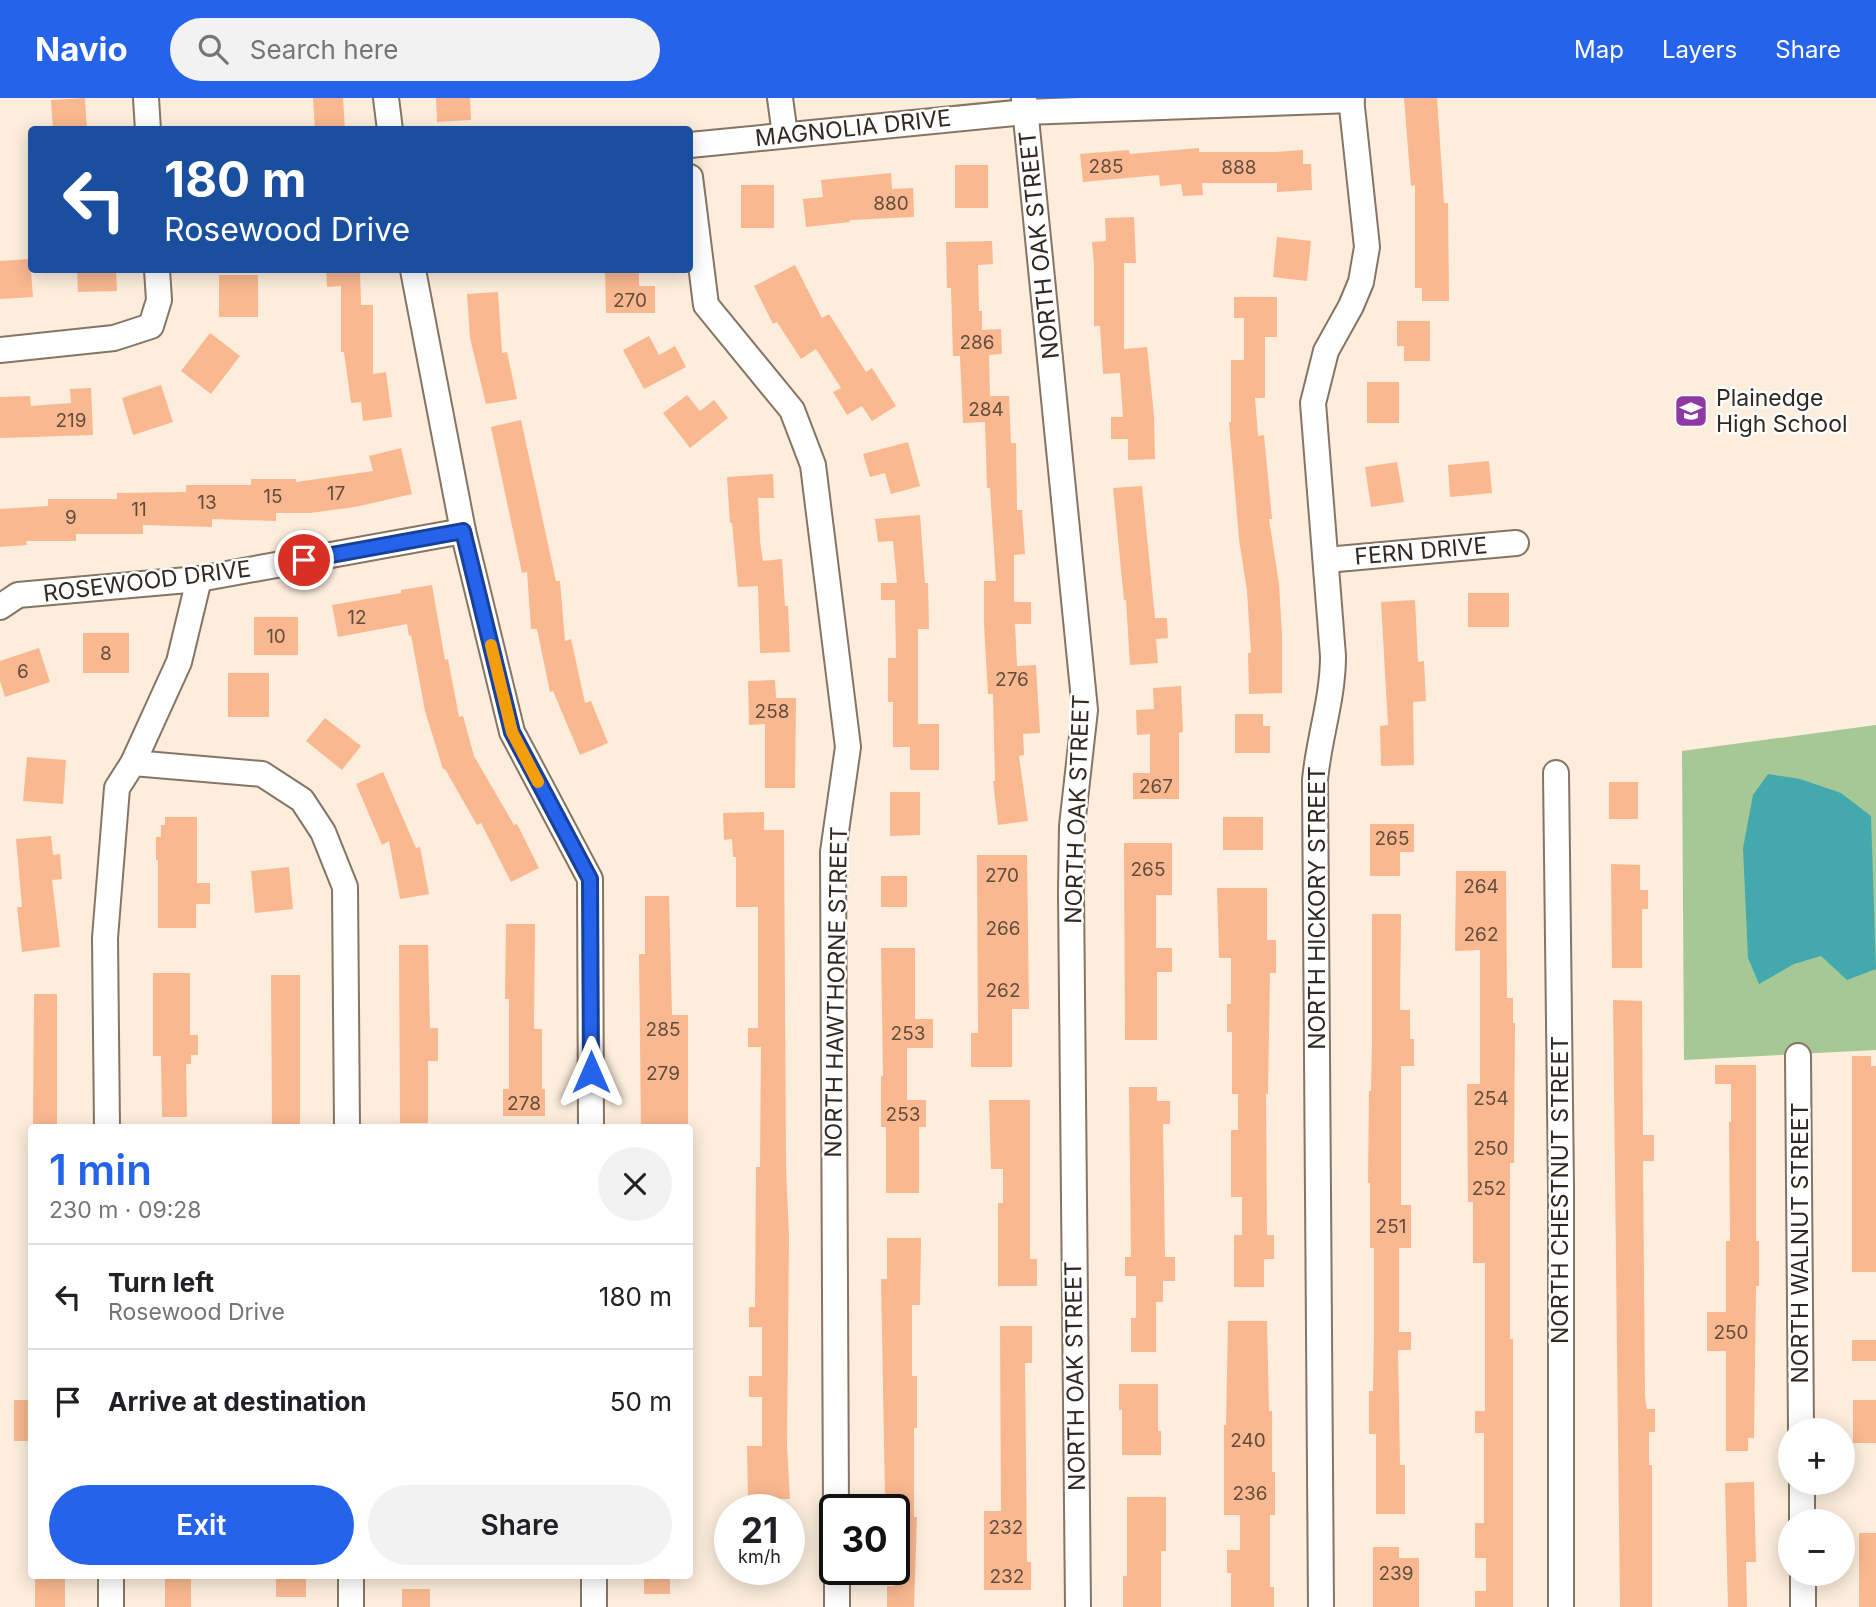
<!DOCTYPE html>
<html lang="en">
<head>
<meta charset="utf-8">
<style>
  body { margin:0; font-family:Inter,sans-serif; background:#f2f2f2; color:#202124; height:100vh; display:flex; flex-direction:column; font-size:26px; white-space:nowrap }
  * { box-sizing:border-box; margin:0 }
  p { font-size:23px; color:#757577 }
  .icon { flex:none; width:38px; height:38px; fill:none; stroke:currentColor; stroke-width:2; stroke-linecap:round; stroke-linejoin:round }
  .map { position:relative; flex:1; overflow:hidden }
  .drawer { position:absolute; left:28px; top:1026px; width:665px; height:455px; display:flex; flex-direction:column; background:#fff; border-radius:7px; box-shadow:0 4px 18px #0003 }
  .drawer>* { flex:none }
  .top-card { position:absolute; left:28px; top:28px; width:665px; height:147px; border-radius:7px; box-shadow:0 4px 18px #0003; background:#1a4fa0; color:#fff; overflow:hidden }
  .fabs { position:absolute; left:1778px; top:1320px; display:grid; gap:14px }
  .fabs a { display:grid; place-items:center; width:77px; height:77px; border-radius:50%; background:#fff; box-shadow:0 4px 18px #0003; font-size:35px }
  .speed { position:absolute; left:714px; top:1396px; display:flex; gap:14px; font-size:35px; font-weight:700; text-align:center }
  .speed>* { display:grid; place-content:center; width:91px; height:91px; border-radius:50%; background:#fff; box-shadow:0 4px 18px #0003; line-height:1 }
  .speed small { font-size:18px; font-weight:400 }
  .speed .limit { border:4px solid #111; border-radius:10px; background:#fff; color:#111 }
  .pin { position:absolute; display:grid; place-items:center; width:60px; height:60px; color:#fff; margin:-30px; border:4px solid #fff; border-radius:50%; box-shadow:0 2px 7px #0007 }
  .me { position:absolute; width:77px; margin:-38px; rotate:0deg; stroke-linejoin:round; filter:drop-shadow(0 0 5px #0008) }
  .turn { display:flex; align-items:center; gap:24px; height:147px; padding:0 21px; font-size:32px }
  .turn .icon { width:91px; height:91px; stroke-width:2.5 }
  .turn b { display:block; font-size:49px; line-height:60px }
  .round { display:grid; place-items:center; flex:none; width:74px; height:74px; border-radius:37px; background:#f2f2f2 }
  .summary { display:flex; align-items:center; justify-content:space-between; height:119px; padding:0 21px }
  h1 { font-size:42px; font-weight:600; line-height:52px; color:#2563eb }
  .primary-button { display:flex; gap:14px; margin-top:auto; padding:14px 21px }
  .primary-button a { flex:1; height:80px; border-radius:42px; background:#2563eb; color:#fff; font-size:28px; font-weight:600; line-height:80px; text-align:center }
  .primary-button a+a { background:#f2f2f2; color:#202124 }
  ul { padding:0; list-style:none }
  li { display:flex; align-items:center; gap:21px; height:105px; padding:0 21px; border-top:2px solid #e0e0e0 }
  li div { flex:1 }
  li b { display:block; font-size:26px }
  li em { font-style:normal }
  header { display:flex; align-items:center; gap:42px; box-sizing:border-box; height:98px; padding:0 35px; background:#2563eb; color:#fff }
  header strong { font-size:33px }
  nav { display:flex; gap:38px; margin-inline-start:auto; font-size:24px }
  .search { width:490px; height:63px; background:#f2f2f2; display:flex; align-items:center; gap:18px; box-sizing:border-box; padding:0 24px; border-radius:38px; color:#757577; font-size:26px }
  .map>svg:first-child { display:block }
  .green { fill:#a6c895 }
  .water { fill:#44a9ac }
  .building { fill:#f9b890 }
  .lines { fill:none; stroke-linecap:round; stroke-linejoin:round }
  .street-casing { stroke:#867562; stroke-width:28 }
  .street { stroke:#fff; stroke-width:24 }
  .route-casing { stroke:#184099; stroke-width:18 }
  .route { stroke:#2563eb; stroke-width:12 }
  .slow { stroke:#f59e0b; stroke-width:12 }
  .labels { text-anchor:middle; stroke-width:5; stroke-linejoin:round; paint-order:stroke }
  .number-label { font-size:19px; fill:#624d3d }
  .street-label { font-size:23px; fill:#302921; stroke:#fff }
  .poi-label { font-size:23px; fill:#302921; stroke:#fff; text-anchor:start }
</style>
</head>
<body>
<header>
<strong>Navio</strong>
<div class="search"><svg class="icon" aria-label="search" viewBox="0 0 24 24"><circle cx="10" cy="10" r="6"/><path d="M15 15l6 6"/></svg>Search here</div>
<nav><a>Map</a><a>Layers</a><a>Share</a></nav>
</header>
<div class="map">
<svg width="1876" height="1509" viewBox="0 0 1876 1509">
  <rect width="100%" height="100%" fill="#fceddc"/>
  <polygon class="green" points="1876,627 1876,952 1684,962 1682,653"/>
  <polygon class="water" points="1768,676 1800,681 1841,695 1871,718 1876,871 1847,882 1821,858 1794,866 1759,886 1748,860 1743,750 1753,697"/>
  <g class="building">
    <polygon points="85,0 87,32 53,32 51,2"/>
    <polygon points="313,0 343,0 345,32 315,32"/>
    <polygon points="436,0 470,0 471,22 437,24"/>
    <polygon points="1404,0 1437,0 1444,105 1448,105 1449,203 1422,203 1422,190 1415,190 1415,87 1411,88"/>
    <polygon points="1199,50 1199,54 1275,54 1303,52 1303,66 1311,66 1312,92 1277,94 1277,85 1202,85 1203,97 1183,98 1181,86 1160,88 1159,77 1083,84 1080,56 1129,52 1130,56"/>
    <rect x="955" y="67" width="33" height="43"/>
    <polygon points="891,75 892,91 913,90 914,119 850,122 850,124 806,129 803,101 823,99 821,82"/>
    <rect x="741" y="87" width="33" height="43"/>
    <polygon points="1134,119 1136,165 1124,165 1124,251 1147,249 1154,318 1155,361 1128,362 1128,341 1111,341 1111,319 1123,319 1120,275 1103,276 1100,228 1094,228 1094,167 1092,144 1106,143 1105,120"/>
    <polygon points="1277,139 1311,143 1307,183 1273,179"/>
    <polygon points="992,143 993,166 978,167 979,213 982,213 982,232 1001,231 1002,256 989,257 990,298 1009,298 1011,345 1016,345 1017,412 1022,412 1025,456 1014,457 1014,504 1031,504 1031,526 1015,526 1017,568 1036,567 1040,635 1023,636 1024,657 1019,658 1028,723 998,727 993,683 995,683 993,596 988,596 984,526 984,483 996,483 990,390 987,390 985,324 963,325 960,258 953,258 951,190 947,190 946,144"/>
    <polygon points="30,161 33,199 0,201 0,163"/>
    <polygon points="795,167 822,220 829,216 866,274 872,270 896,308 872,323 862,308 847,317 833,294 841,290 816,251 801,261 777,224 773,226 754,188"/>
    <polygon points="77,172 116,172 117,193 78,194"/>
    <polygon points="326,172 360,172 361,207 373,207 373,276 386,274 392,319 363,323 361,304 351,305 344,254 341,254 341,188 327,189"/>
    <polygon points="605,172 639,172 639,188 655,188 655,215 606,215"/>
    <rect x="219" y="177" width="39" height="42"/>
    <polygon points="498,194 502,255 507,254 517,301 486,306 470,240 467,196"/>
    <polygon points="1234,199 1277,199 1277,239 1265,239 1265,300 1255,300 1258,338 1264,337 1272,421 1269,421 1279,486 1282,537 1282,595 1249,596 1248,555 1251,555 1247,493 1239,441 1229,324 1231,324 1231,262 1244,262 1244,220 1234,220"/>
    <polygon points="1397,223 1430,223 1430,263 1404,263 1404,248 1397,248"/>
    <polygon points="210,235 240,258 211,296 181,273"/>
    <polygon points="649,238 659,257 675,248 686,269 644,291 623,252"/>
    <rect x="1367" y="284" width="32" height="41"/>
    <polygon points="161,287 173,324 133,337 122,300"/>
    <polygon points="91,290 93,337 0,340 0,299 30,298 31,308 71,305 70,291"/>
    <polygon points="687,297 700,313 714,302 728,320 690,350 663,315"/>
    <polygon points="521,322 556,483 560,483 565,543 571,541 585,605 591,603 608,645 580,657 553,593 550,594 537,531 531,531 527,474 522,475 491,329"/>
    <polygon points="908,344 920,388 891,396 885,375 870,379 863,356"/>
    <polygon points="401,350 412,396 355,409 310,415 276,415 276,423 212,421 212,429 143,427 143,436 76,436 76,443 26,443 27,447 0,449 0,411 48,408 48,401 117,401 117,395 186,394 186,387 251,387 251,381 296,381 296,384 373,373 369,358"/>
    <polygon points="1489,363 1492,395 1450,399 1448,367"/>
    <polygon points="1397,364 1404,404 1371,409 1365,369"/>
    <polygon points="773,376 774,400 758,400 760,443 763,463 782,461 785,508 788,508 790,554 760,555 758,488 738,489 732,425 730,425 727,379"/>
    <polygon points="1142,388 1155,520 1167,520 1168,540 1156,541 1158,565 1130,567 1126,502 1124,502 1113,390"/>
    <polygon points="920,417 925,485 928,485 929,531 918,531 918,626 939,626 939,672 910,672 910,649 893,649 893,604 888,604 888,560 896,560 895,502 881,502 881,485 897,485 893,443 878,444 875,421"/>
    <polygon points="432,487 445,562 448,561 459,619 463,618 474,658 514,727 517,726 539,770 511,784 481,725 477,727 445,671 443,671 425,613 411,537 409,538 407,526 338,539 332,507 401,495 401,492"/>
    <rect x="1468" y="495" width="41" height="34"/>
    <polygon points="1415,502 1418,564 1424,563 1426,603 1413,604 1414,667 1381,668 1380,628 1388,627 1381,504"/>
    <rect x="254" y="519" width="44" height="38"/>
    <rect x="83" y="535" width="46" height="40"/>
    <polygon points="39,550 50,584 5,599 0,583 0,563"/>
    <rect x="228" y="575" width="41" height="44"/>
    <polygon points="775,582 776,600 796,600 795,690 765,690 765,626 749,627 748,583"/>
    <polygon points="1181,588 1183,634 1179,635 1179,701 1133,701 1133,675 1150,675 1150,636 1137,637 1136,612 1154,611 1153,590"/>
    <polygon points="1235,616 1263,616 1263,628 1270,628 1270,655 1235,655"/>
    <polygon points="325,620 361,648 342,672 306,643"/>
    <polygon points="27,659 66,662 63,706 23,703"/>
    <polygon points="383,674 416,750 420,749 429,796 400,801 389,743 382,747 356,686"/>
    <rect x="1609" y="684" width="29" height="37"/>
    <polygon points="890,694 920,694 920,737 890,738"/>
    <polygon points="764,714 764,732 784,732 786,1069 789,1139 787,1348 790,1401 748,1401 747,1348 762,1348 762,1299 749,1299 749,1278 762,1278 762,1229 749,1229 749,1209 755,1209 756,1069 760,1069 761,949 748,949 748,930 758,930 758,809 736,809 736,759 733,759 732,741 724,742 723,715"/>
    <polygon points="165,719 197,719 197,785 210,785 210,806 196,806 196,830 158,830 158,762 156,762 156,739 161,739 161,727 165,727"/>
    <rect x="1223" y="719" width="40" height="33"/>
    <polygon points="1370,726 1414,726 1414,754 1400,754 1400,778 1370,778"/>
    <polygon points="51,738 53,757 60,756 62,781 52,782 60,849 22,854 17,809 22,809 16,741"/>
    <polygon points="1124,745 1172,745 1172,797 1156,797 1156,850 1172,850 1172,874 1157,874 1157,942 1125,942"/>
    <polygon points="977,757 1027,757 1029,911 1012,911 1012,969 971,969 971,935 978,935"/>
    <polygon points="1611,766 1640,767 1640,792 1648,792 1648,811 1642,811 1642,870 1612,870"/>
    <polygon points="289,769 293,811 255,815 251,773"/>
    <polygon points="1456,773 1506,773 1507,900 1513,900 1513,925 1515,925 1514,1065 1510,1065 1510,1241 1513,1241 1513,1509 1475,1509 1475,1493 1486,1493 1486,1460 1475,1460 1475,1425 1484,1425 1484,1335 1475,1335 1475,1313 1485,1313 1485,1165 1473,1165 1473,1104 1468,1104 1467,986 1480,986 1480,852 1455,853"/>
    <rect x="881" y="778" width="26" height="31"/>
    <polygon points="1217,790 1267,790 1267,842 1276,842 1276,875 1270,875 1268,996 1266,996 1267,1137 1274,1137 1274,1161 1264,1161 1264,1189 1234,1189 1234,1137 1242,1137 1242,1099 1231,1099 1231,1032 1238,1032 1238,996 1232,996 1232,934 1227,934 1227,906 1231,906 1231,860 1219,860"/>
    <polygon points="645,798 669,798 672,917 688,917 688,1029 641,1029 639,856 645,856"/>
    <polygon points="1372,816 1401,816 1400,912 1410,912 1410,941 1414,941 1414,968 1401,968 1401,1107 1411,1107 1411,1150 1399,1150 1399,1234 1411,1234 1411,1252 1398,1252 1400,1367 1405,1367 1405,1416 1376,1416 1376,1336 1369,1336 1369,1293 1373,1293 1374,1234 1374,1150 1370,1150 1370,1085 1368,1085 1369,993 1371,993 1372,941"/>
    <polygon points="506,826 535,826 534,931 542,931 542,991 545,991 545,1018 503,1018 503,991 509,991 509,901 505,901"/>
    <polygon points="399,847 428,847 430,930 438,930 438,963 428,963 428,1025 400,1025"/>
    <polygon points="881,850 915,850 915,921 933,921 933,950 907,950 907,1002 926,1002 926,1029 919,1029 919,1095 886,1095 886,1029 881,1029 881,978 883,978"/>
    <polygon points="153,875 190,875 190,937 198,937 198,957 191,957 191,966 186,966 187,1019 162,1019 161,958 153,958"/>
    <polygon points="271,877 300,877 300,1029 272,1029"/>
    <polygon points="34,896 57,896 57,1029 33,1029"/>
    <polygon points="1613,902 1642,903 1643,1037 1654,1037 1654,1063 1643,1063 1645,1299 1647,1311 1655,1311 1655,1334 1649,1334 1649,1367 1652,1367 1652,1509 1620,1509"/>
    <polygon points="1852,958 1871,958 1871,968 1876,968 1876,1174 1852,1174"/>
    <polygon points="1715,967 1756,967 1756,1143 1759,1143 1759,1188 1756,1188 1754,1340 1748,1340 1748,1353 1726,1353 1726,1253 1707,1253 1707,1214 1726,1214 1726,1143 1730,1143 1729,1024 1731,1024 1731,986 1715,986"/>
    <polygon points="1129,989 1157,989 1157,1003 1170,1003 1170,1026 1163,1026 1165,1159 1175,1159 1175,1183 1163,1183 1163,1204 1156,1204 1156,1254 1131,1254 1131,1220 1136,1220 1136,1178 1125,1178 1125,1159 1131,1159"/>
    <polygon points="989,1002 1030,1002 1030,1161 1037,1161 1037,1188 998,1188 998,1105 1003,1105 1003,1071 991,1071"/>
    <polygon points="887,1140 921,1140 920,1207 912,1207 912,1278 917,1278 917,1330 914,1330 914,1419 917,1419 914,1509 887,1509 887,1488 894,1488 894,1399 885,1399 881,1181 887,1181"/>
    <polygon points="1228,1223 1267,1223 1269,1313 1272,1313 1272,1374 1275,1374 1275,1417 1270,1417 1270,1489 1274,1489 1274,1509 1231,1509 1231,1475 1227,1475 1227,1452 1240,1452 1240,1417 1224,1417 1224,1327 1226,1327"/>
    <polygon points="1000,1228 1032,1228 1032,1265 1025,1265 1027,1464 1031,1464 1031,1492 984,1492 984,1413 1001,1413"/>
    <rect x="1852" y="1242" width="24" height="21"/>
    <polygon points="1119,1286 1158,1286 1158,1333 1161,1333 1161,1357 1122,1357 1122,1312 1119,1312"/>
    <rect x="14" y="1302" width="18" height="41"/>
    <rect x="1853" y="1302" width="23" height="43"/>
    <polygon points="1748,1384 1754,1384 1756,1464 1746,1464 1747,1509 1728,1509 1725,1385"/>
    <polygon points="1127,1399 1166,1399 1166,1453 1161,1453 1161,1509 1123,1509 1123,1478 1127,1478"/>
    <rect x="1859" y="1435" width="17" height="74"/>
    <polygon points="1373,1449 1399,1449 1399,1460 1419,1460 1419,1509 1373,1509"/>
    <rect x="35" y="1477" width="30" height="32"/>
    <rect x="165" y="1477" width="26" height="32"/>
    <rect x="276" y="1477" width="30" height="22"/>
    <rect x="644" y="1477" width="26" height="19"/>
    <rect x="402" y="1491" width="28" height="18"/>
  </g>
  <g class="lines">
    <defs>
      <g id="street">
        <polyline points="146,0 148,32"/>
        <polyline points="386,0 390,32"/>
        <polyline points="780,0 785,37"/>
        <polyline points="1024,0 1085,612 1072,728 1071,794 1078,1509"/>
        <polyline points="690,47 1025,14 1352,2"/>
        <polyline points="690,79 706,207 792,312 813,367 848,649 833,754 836,1412"/>
        <polyline points="413,172 463,433 512,634 590,781 591,1029"/>
        <polyline points="0,252 114,240 151,228 159,202 157,172"/>
        <polyline points="1326,462 1516,445"/>
        <polyline points="0,509 18,497 199,481 463,433"/>
        <polyline points="133,665 262,676 302,702 323,734 345,789 347,1029"/>
        <polyline points="1556,675 1561,1088 1561,1509"/>
        <polyline points="1798,958 1801,1332"/>
        <polyline points="107,1029 105,840 117,690 133,665 179,564 199,481"/>
        <polyline points="1802,1384 1802,1423"/>
        <polyline points="837,1472 837,1509"/>
        <polyline points="1803,1475 1803,1509"/>
        <polyline points="111,1477 111,1509"/>
        <polyline points="351,1477 351,1509"/>
        <polyline points="594,1477 594,1509"/>
        <path d="M1321,1509L1315,682C1319,639 1333,601 1333,558L1313,305L1326,253L1351,208L1361,184L1367,149L1351,0"/>
      </g>
    </defs>
    <use href="#street" class="street-casing"/>
    <use href="#street" class="street"/>
  </g>
  <g class="lines">
    <defs>
      <polyline id="route" points="304,462 463,433 512,634 590,781 591,974"/>
    </defs>
    <use href="#route" class="route-casing"/>
    <use href="#route" class="route"/>
    <polyline class="slow" points="491,547 512,634 538,684"/>
  </g>
  <defs>
    <symbol id="school-square" viewBox="-11 -11 22 22"><rect x="-9" y="-9" width="18" height="18" rx="4" fill="#8f39a6" stroke="#fff"/><path d="M0-5L7-2L0 1L-7-2ZM-4 1L0 2.5L4 1V4Q0 6-4 4Z" fill="#fff"/></symbol>
  </defs>
  <g fill-rule="evenodd">
    <use href="#school-square" x="1672" y="294" width="38" height="38"/>
  </g>
  <g class="labels">
    <g class="number-label">
      <text x="1106" y="75">285</text>
      <text x="1239" y="76">888</text>
      <text x="891" y="112">880</text>
      <text x="630" y="209">270</text>
      <text x="977" y="251">286</text>
      <text x="986" y="318">284</text>
      <text x="71" y="329">219</text>
      <text x="336" y="402">17</text>
      <text x="273" y="405">15</text>
      <text x="207" y="411">13</text>
      <text x="139" y="418">11</text>
      <text x="71" y="426">9</text>
      <text x="357" y="526">12</text>
      <text x="276" y="545">10</text>
      <text x="106" y="562">8</text>
      <text x="23" y="580">6</text>
      <text x="1012" y="588">276</text>
      <text x="772" y="620">258</text>
      <text x="1156" y="695">267</text>
      <text x="1392" y="747">265</text>
      <text x="1148" y="778">265</text>
      <text x="1002" y="784">270</text>
      <text x="1481" y="795">264</text>
      <text x="1003" y="837">266</text>
      <text x="1481" y="843">262</text>
      <text x="1003" y="899">262</text>
      <text x="663" y="938">285</text>
      <text x="908" y="942">253</text>
      <text x="663" y="982">279</text>
      <text x="1491" y="1007">254</text>
      <text x="524" y="1012">278</text>
      <text x="903" y="1023">253</text>
      <text x="1491" y="1057">250</text>
      <text x="1489" y="1097">252</text>
      <text x="1391" y="1135">251</text>
      <text x="1731" y="1241">250</text>
      <text x="1248" y="1349">240</text>
      <text x="1250" y="1402">236</text>
      <text x="1006" y="1436">232</text>
      <text x="1396" y="1482">239</text>
      <text x="1007" y="1485">232</text>
    </g>
    <g class="street-label">
      <text transform="translate(853 30) rotate(-6)" y="8">MAGNOLIA DRIVE</text>
      <text transform="translate(1039 147) rotate(-96)" y="8">NORTH OAK STREET</text>
      <text transform="translate(1421 453) rotate(-5)" y="8">FERN DRIVE</text>
      <text transform="translate(147 483) rotate(-7)" y="8">ROSEWOOD DRIVE</text>
      <text transform="translate(1077 711) rotate(-88)" y="8">NORTH OAK STREET</text>
      <text transform="translate(1317 810) rotate(-90)" y="8">NORTH HICKORY STREET</text>
      <text transform="translate(836 894) rotate(-89)" y="8">NORTH HAWTHORNE STREET</text>
      <text transform="translate(1560 1092) rotate(-90)" y="8">NORTH CHESTNUT STREET</text>
      <text transform="translate(1800 1145) rotate(-90)" y="8">NORTH WALNUT STREET</text>
      <text transform="translate(1075 1278) rotate(-91)" y="8">NORTH OAK STREET</text>
    </g>
    <g class="poi-label">
      <text x="1716" y="308">Plainedge<tspan x="1716" dy="26">High School</tspan></text>
    </g>
  </g>
</svg>
<div class="fabs">
<a>+</a>
<a>−</a>
</div>
<div class="speed"><div>21<small>km/h</small></div><div class="limit">30</div></div>
<div class="pin" style="left:304px;top:462px;background:#d93025"><svg class="icon" aria-label="arrive" viewBox="0 0 24 24"><path d="M6 21V4h12l-3 4 3 4H6"/></svg></div>
<svg class="me" style="left:591px;top:974px" viewBox="-20 -20 40 40"><path d="M0-17L14 15 0 8-14 15z" fill="#2563eb" stroke="#fff" stroke-width="4"/></svg>
<div class="top-card">
<div class="turn"><svg class="icon" aria-label="left" viewBox="0 0 24 24"><path d="M17 20v-9H6M10 6l-5 5 5 5"/></svg><div><b>180 m</b>Rosewood Drive</div></div>
</div>
<section class="drawer">
<div class="summary"><div><h1>1 min</h1><p>230 m · 09:28</p></div><a class="round"><svg class="icon" aria-label="close" viewBox="0 0 24 24"><path d="M6 6l12 12M18 6L6 18"/></svg></a></div>
<ul>
<li><svg class="icon" aria-label="left" viewBox="0 0 24 24"><path d="M17 20v-9H6M10 6l-5 5 5 5"/></svg><div><b>Turn left</b><p>Rosewood Drive</p></div><em>180 m</em></li>
<li><svg class="icon" aria-label="arrive" viewBox="0 0 24 24"><path d="M6 21V4h12l-3 4 3 4H6"/></svg><div><b>Arrive at destination</b></div><em>50 m</em></li>
</ul>
<div class="primary-button"><a>Exit</a><a>Share</a></div>
</section>
</div>
</body>
</html>
